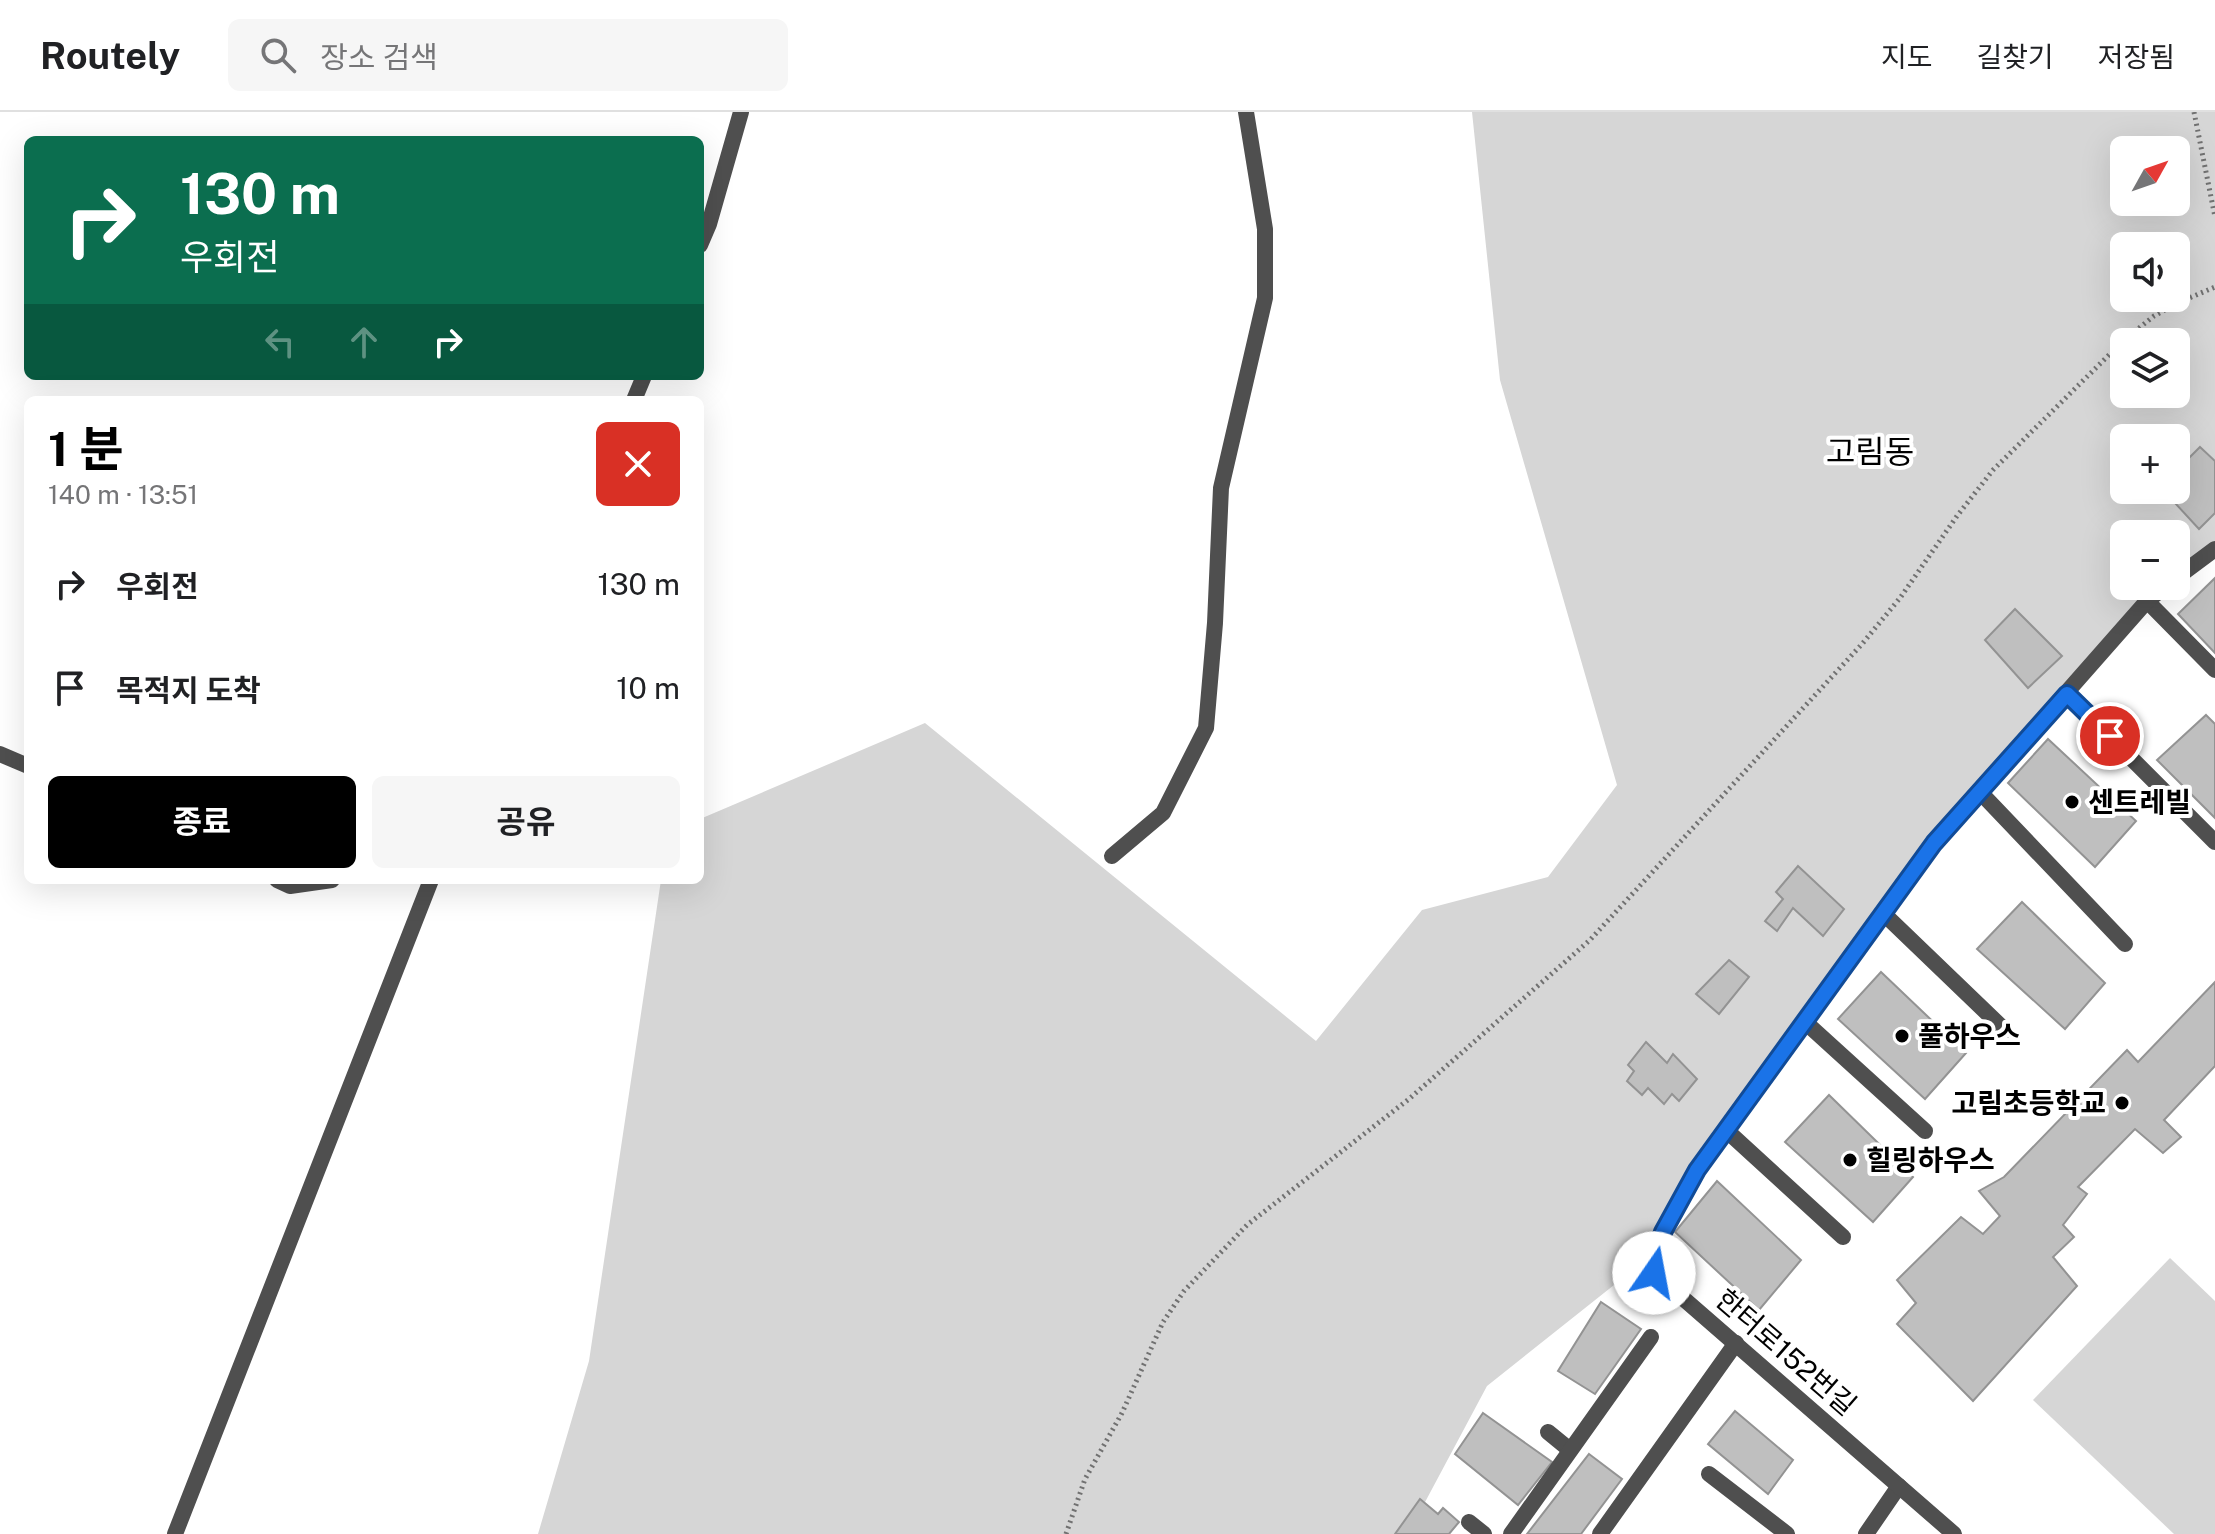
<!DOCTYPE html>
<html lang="ko">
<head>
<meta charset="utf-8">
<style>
  body { margin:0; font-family:"Public Sans","Noto Sans KR",sans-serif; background:#f6f6f6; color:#202124; height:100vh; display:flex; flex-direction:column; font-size:30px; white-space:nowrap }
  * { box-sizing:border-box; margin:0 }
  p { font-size:26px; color:#757577 }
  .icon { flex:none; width:44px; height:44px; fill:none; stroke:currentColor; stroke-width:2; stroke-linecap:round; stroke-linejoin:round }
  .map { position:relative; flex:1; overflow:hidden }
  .drawer { position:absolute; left:24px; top:284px; width:680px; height:488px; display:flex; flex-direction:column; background:#fff; border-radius:12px; box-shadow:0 8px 32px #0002 }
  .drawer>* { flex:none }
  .guide { position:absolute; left:24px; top:24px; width:680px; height:244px; border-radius:12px; box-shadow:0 8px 32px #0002; background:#0b6e4f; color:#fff; overflow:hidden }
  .needle { width:52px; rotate:50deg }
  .buttons { position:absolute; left:2110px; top:24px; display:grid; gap:16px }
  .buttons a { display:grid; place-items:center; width:80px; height:80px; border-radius:12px; background:#fff; box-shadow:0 8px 32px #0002; font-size:40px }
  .pin { position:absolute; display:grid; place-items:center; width:68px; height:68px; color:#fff; margin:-34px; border:4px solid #fff; border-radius:50%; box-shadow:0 2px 8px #0007 }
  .me { position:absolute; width:88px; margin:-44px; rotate:12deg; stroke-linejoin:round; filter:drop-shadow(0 0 6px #0008) }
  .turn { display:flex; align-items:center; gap:28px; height:168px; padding:0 24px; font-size:36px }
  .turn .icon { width:104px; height:104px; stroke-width:2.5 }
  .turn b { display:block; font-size:56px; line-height:68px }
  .lanes { display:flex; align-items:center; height:76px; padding:0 24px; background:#0003; justify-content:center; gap:40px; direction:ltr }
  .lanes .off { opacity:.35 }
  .round { display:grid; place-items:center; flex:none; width:84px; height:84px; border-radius:12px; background:#f6f6f6 }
  .head { display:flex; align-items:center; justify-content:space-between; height:136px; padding:0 24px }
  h1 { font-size:48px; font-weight:700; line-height:60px; color:#000 }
  .primary-button { display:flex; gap:16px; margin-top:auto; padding:16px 24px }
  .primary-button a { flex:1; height:92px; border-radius:12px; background:#000; color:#fff; font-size:32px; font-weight:700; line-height:92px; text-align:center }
  .primary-button a+a { background:#f6f6f6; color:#202124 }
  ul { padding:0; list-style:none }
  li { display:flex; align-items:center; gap:24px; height:104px; padding:0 24px }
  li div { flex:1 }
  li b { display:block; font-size:30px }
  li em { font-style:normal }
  header { display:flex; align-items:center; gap:48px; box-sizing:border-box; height:112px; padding:0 40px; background:#fff; border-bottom:2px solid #e0e0e0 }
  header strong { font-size:38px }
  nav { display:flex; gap:44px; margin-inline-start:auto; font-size:28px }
  .search { width:560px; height:72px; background:#f6f6f6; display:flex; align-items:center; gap:20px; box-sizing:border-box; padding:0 28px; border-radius:12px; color:#757577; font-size:30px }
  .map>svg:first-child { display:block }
  .green { fill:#d6d6d6; fill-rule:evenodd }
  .building { fill:#bfbfbf; stroke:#939393; stroke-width:2 }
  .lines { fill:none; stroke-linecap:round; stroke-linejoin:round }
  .path { stroke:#717171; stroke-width:5; stroke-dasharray:2 4; stroke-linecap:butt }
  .minor { stroke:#4f4f4f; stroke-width:16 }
  .route-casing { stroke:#114b97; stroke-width:20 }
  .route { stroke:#1a73e8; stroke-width:14 }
  .poi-dot { fill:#000; stroke:#fff; stroke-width:3 }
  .labels { text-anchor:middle; stroke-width:8; stroke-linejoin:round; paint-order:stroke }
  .poi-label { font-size:28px; font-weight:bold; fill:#000; stroke:#fff; text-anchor:start }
  .street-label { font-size:28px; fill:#000; stroke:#fff }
  .quarter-label { font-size:32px; fill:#000; stroke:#fff }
</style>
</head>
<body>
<header>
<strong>Routely</strong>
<div class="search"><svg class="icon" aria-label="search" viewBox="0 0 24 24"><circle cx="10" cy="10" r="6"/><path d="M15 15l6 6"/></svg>장소 검색</div>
<nav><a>지도</a><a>길찾기</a><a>저장됨</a></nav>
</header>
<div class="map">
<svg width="2215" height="1422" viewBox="0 0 2215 1422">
  <rect width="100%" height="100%" fill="#fff"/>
  <g class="green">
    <path d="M1472,0H2215V441L2176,469V422H2124V474H2169L1934,731L1783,938L1643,1150L1487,1274L1408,1422H538L589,1249L661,768H700V707L925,611L1316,929L1422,798L1548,765L1617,673L1500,268ZM2124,38H2176V90H2124ZM2124,134H2176V186H2124ZM2124,230H2176V282H2124ZM2124,326H2176V378H2124Z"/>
    <polygon points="2170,1146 2215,1189 2215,1422 2174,1422 2033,1288"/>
  </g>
  <g class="building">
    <polygon points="2200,335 2215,349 2215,401 2199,417 2163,378 2176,378 2176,359"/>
    <polygon points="2215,466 2215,541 2178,502"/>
    <polygon points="2015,497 2062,544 2028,576 1985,528"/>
    <polygon points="2206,603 2215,612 2215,706 2157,648"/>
    <polygon points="2048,627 2136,709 2095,755 2008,671"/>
    <polygon points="1798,754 1844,797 1823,824 1793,796 1777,819 1765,809 1783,787 1776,780"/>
    <polygon points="2022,790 2105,871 2065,917 1977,837"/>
    <polygon points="1729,848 1749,865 1719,902 1696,882"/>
    <polygon points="1881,860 1966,941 1925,987 1838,907"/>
    <polygon points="2215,870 2215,954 2164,1008 2181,1025 2163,1041 2135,1017 2078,1075 2087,1082 2063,1113 2074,1125 2053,1145 2077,1174 1973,1289 1897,1212 1916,1191 1897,1168 1961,1105 1983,1122 2000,1104 1979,1079 2004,1065 2127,938 2138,950"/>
    <polygon points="1646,930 1667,951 1673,942 1697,967 1679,989 1672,982 1664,992 1648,976 1642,983 1627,969 1634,959 1628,953"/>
    <polygon points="1829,983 1913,1065 1873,1110 1785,1030"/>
    <polygon points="1717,1069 1801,1148 1759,1198 1675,1120"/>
    <polygon points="1601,1190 1641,1217 1595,1282 1558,1259"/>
    <polygon points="1735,1299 1793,1348 1768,1382 1708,1332"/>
    <polygon points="1483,1301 1552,1350 1518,1393 1455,1342"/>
    <polygon points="1589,1342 1622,1367 1581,1422 1527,1422"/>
    <polygon points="1420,1387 1438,1402 1443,1396 1459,1410 1449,1422 1395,1422"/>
  </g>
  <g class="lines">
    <g class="path">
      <polyline points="2194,0 2215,105"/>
      <polyline points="1066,1422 1085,1367 1122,1301 1163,1210 1184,1179 1247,1113 1409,987 1590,828 1862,532 1900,486 1957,404 1993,358 2124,228 2154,204 2175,192 2215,175"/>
    </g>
    <g class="minor">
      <polyline points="700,133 709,112 741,0"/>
      <polyline points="634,288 644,264"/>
      <polyline points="2176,466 2215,437"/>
      <polyline points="2147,489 2215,558"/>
      <polyline points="2067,582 2215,730"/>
      <polyline points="0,642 28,654"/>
      <polyline points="1980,680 2125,832"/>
      <polyline points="1112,744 1163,701 1206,616 1215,511 1221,376 1265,186 1265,117 1246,0"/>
      <polyline points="277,768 290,774 332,768"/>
      <polyline points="1883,801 2012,925"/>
      <polyline points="1804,909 1925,1019"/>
      <polyline points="1726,1018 1843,1125"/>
      <polyline points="1548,1320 1570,1338"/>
      <polyline points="1709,1362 1787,1422"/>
      <polyline points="1469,1410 1484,1422"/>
      <polyline points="175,1422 431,768"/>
      <polyline points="1511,1422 1651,1225"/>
      <polyline points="1600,1422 1736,1231"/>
      <polyline points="1866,1422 1899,1374"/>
      <polyline points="1954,1422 1654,1161 1655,1143 1663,1120 1697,1058 1883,801 1934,731 2147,489 2166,474"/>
    </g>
  </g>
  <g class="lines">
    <defs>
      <polyline id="route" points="1654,1161 1655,1143 1663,1120 1697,1058 1726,1018 1934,731 2067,582 2110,624"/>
    </defs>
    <use href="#route" class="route-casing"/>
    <use href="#route" class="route"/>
  </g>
  <g class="poi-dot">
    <circle cx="2072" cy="690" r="8"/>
    <circle cx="1902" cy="924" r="8"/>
    <circle cx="2122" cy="991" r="8"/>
    <circle cx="1850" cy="1048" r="8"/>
  </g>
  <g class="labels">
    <g class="poi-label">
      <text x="2088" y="700">센트레빌</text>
      <text x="1918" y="934">풀하우스</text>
      <text x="2106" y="1001" text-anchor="end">고림초등학교</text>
      <text x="1866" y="1058">힐링하우스</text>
    </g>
    <g class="street-label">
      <text transform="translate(1786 1240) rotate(41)" y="10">한터로152번길</text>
    </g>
    <g class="quarter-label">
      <text x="1870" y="351">고림동</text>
    </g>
  </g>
</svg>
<div class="buttons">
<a><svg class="needle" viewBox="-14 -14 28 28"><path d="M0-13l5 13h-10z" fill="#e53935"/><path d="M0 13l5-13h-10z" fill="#757577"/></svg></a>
<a><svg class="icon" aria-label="sound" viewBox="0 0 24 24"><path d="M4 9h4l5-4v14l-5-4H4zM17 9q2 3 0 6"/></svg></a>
<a><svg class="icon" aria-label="layers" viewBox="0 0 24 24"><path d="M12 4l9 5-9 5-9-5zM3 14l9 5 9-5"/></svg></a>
<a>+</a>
<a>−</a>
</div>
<div class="pin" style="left:2110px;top:624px;background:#d93025"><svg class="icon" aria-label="arrive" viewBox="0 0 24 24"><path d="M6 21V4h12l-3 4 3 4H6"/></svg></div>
<svg class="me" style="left:1654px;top:1161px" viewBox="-20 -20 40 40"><circle r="19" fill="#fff"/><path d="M0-13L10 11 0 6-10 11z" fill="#1a73e8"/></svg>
<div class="guide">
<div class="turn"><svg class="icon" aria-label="right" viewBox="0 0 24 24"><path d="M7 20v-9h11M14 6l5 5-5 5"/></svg><div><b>130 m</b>우회전</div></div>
<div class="lanes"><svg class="icon off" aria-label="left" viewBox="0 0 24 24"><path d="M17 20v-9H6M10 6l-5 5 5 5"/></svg><svg class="icon off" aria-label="ahead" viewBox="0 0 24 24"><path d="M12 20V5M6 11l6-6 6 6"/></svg><svg class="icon" aria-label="right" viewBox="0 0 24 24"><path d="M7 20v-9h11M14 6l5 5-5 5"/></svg></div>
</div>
<section class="drawer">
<div class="head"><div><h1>1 분</h1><p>140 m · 13:51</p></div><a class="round" style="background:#d93025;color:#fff"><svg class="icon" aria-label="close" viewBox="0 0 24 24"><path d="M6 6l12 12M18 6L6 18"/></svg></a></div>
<ul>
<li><svg class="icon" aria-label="right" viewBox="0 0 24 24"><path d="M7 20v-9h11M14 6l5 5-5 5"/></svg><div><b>우회전</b></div><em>130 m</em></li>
<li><svg class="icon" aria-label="arrive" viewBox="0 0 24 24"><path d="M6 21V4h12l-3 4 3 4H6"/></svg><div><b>목적지 도착</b></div><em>10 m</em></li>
</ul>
<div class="primary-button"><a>종료</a><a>공유</a></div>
</section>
</div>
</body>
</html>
